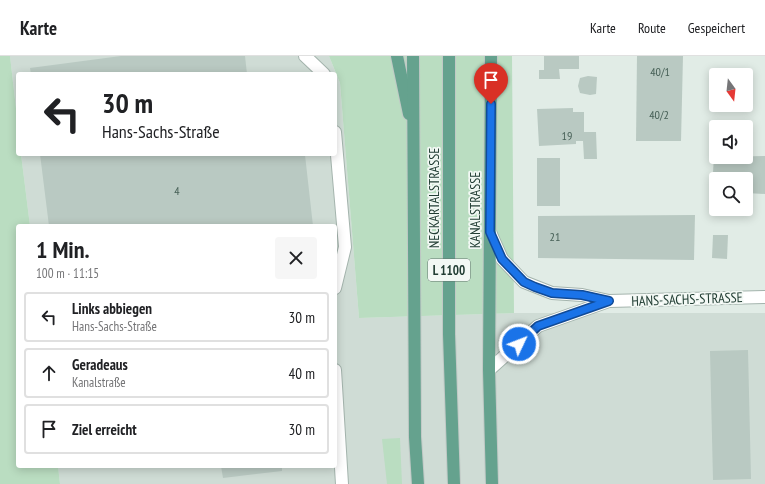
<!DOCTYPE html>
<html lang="de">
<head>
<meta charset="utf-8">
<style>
  body { margin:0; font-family:"PT Sans Narrow",sans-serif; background:#f6f6f6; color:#202124; height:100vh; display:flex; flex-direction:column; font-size:15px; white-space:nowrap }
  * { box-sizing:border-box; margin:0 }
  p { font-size:13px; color:#757577 }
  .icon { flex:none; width:22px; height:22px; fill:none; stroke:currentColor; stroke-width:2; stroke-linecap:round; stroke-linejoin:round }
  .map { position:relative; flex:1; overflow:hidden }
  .panel { position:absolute; left:16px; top:168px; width:321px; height:244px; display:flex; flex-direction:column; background:#fff; border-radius:4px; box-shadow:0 2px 10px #0003 }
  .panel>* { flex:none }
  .hud { position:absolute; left:16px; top:16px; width:321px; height:84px; border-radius:4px; box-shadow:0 2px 10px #0003; background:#fff; color:#202124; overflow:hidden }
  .needle { width:26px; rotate:165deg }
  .controls { position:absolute; left:709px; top:12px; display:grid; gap:8px }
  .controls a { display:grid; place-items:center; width:44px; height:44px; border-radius:4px; background:#fff; box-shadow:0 2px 10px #0003; font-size:20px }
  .pin { position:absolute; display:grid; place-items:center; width:34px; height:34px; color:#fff; margin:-41px -17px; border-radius:50% 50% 50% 0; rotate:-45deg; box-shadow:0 0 4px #0007 }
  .pin .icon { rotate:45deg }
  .me { position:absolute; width:44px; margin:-22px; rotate:47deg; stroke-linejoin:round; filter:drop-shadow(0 0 3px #0008) }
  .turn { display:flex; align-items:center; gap:14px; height:84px; padding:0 20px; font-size:18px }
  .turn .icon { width:52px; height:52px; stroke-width:2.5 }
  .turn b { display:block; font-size:28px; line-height:34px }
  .round { display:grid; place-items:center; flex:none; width:42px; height:42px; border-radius:4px; background:#f6f6f6 }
  .head { display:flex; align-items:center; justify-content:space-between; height:68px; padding:0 20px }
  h1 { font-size:24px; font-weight:800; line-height:30px }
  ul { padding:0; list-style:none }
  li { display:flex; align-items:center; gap:12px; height:50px; margin:0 8px 6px; padding:0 12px; border:2px solid #e0e0e0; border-radius:4px }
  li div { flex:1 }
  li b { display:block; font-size:15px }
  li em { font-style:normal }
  header { display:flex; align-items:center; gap:24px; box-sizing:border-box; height:56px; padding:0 20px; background:#fff; border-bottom:1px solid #e0e0e0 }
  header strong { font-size:19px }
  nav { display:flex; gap:22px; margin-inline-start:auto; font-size:14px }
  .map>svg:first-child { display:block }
  .built { fill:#cfdcd5 }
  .green { fill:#baddc1 }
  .building { fill:#b9c9c2 }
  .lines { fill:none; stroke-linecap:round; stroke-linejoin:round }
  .lane-casing { stroke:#a4b4ad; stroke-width:14 }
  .street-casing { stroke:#a4b4ad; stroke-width:14 }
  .primary-casing { stroke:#c1c9c6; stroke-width:14 }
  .lane { stroke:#fff; stroke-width:12 }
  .street { stroke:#fff; stroke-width:12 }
  .primary { stroke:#65a28e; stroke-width:12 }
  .route-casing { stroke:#114b97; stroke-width:10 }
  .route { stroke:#1a73e8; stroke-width:7 }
  .labels { text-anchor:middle; stroke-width:3.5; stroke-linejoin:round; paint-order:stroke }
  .number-label { font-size:12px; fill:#476057 }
  .shield { fill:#f2f8f4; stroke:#60756d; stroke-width:1 }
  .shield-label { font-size:13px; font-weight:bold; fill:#213d33 }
  .street-label { font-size:14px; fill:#213d33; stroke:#f2f8f4 }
</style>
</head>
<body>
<header>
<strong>Karte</strong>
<nav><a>Karte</a><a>Route</a><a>Gespeichert</a></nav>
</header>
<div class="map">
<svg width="765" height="428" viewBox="0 0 765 428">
  <rect width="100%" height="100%" fill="#e1ece6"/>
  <polygon class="built" points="10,0 329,0 340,27 359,262 514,257 765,257 765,428 60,428 58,410 335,410 335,170 30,170 21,98 335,98 335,18 18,18 18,70"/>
  <g class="green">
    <polygon points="0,0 10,0 18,70 18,98 21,98 30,170 18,170 18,410 58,410 60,428 0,428"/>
    <polygon points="329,0 512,0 514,257 359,262 340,27"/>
    <polygon points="400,382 402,428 387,428 382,383"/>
  </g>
  <g class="building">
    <polygon points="121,0 245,0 247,18 31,18 30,12"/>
    <polygon points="544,0 579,0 579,13 559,13 560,23 539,23 539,14 544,14"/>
    <polygon points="637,0 683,0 681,85 636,85"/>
    <polygon points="588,20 597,21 596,38 590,39 580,37 578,30 580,22"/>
    <polygon points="573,52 573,56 584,56 584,76 596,76 597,103 584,103 583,85 576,85 576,88 539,90 537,53"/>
    <polygon points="40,98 309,98 305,99 313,170 49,170"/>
    <polygon points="714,98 716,99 716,101 765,100 765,138 746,137 746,123 716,123 716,136 712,136"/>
    <rect x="537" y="102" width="23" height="48"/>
    <polygon points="695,159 694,204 538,202 538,160"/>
    <polygon points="713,179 728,179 727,203 712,202"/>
    <polygon points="748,294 751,423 713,424 710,295"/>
    <polygon points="221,410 282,410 282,415 223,422"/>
  </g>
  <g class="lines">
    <defs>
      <g id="lane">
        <polyline points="305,0 324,18"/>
        <polyline points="335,76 345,191 335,232"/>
        <polyline points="335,314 342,428"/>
      </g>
      <g id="street">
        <polyline points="490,176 502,203 524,226 552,237 582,239 609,245 765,241"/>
        <polyline points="489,314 538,270 609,245"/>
      </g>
      <g id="primary">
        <polyline points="397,0 409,58"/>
        <polyline points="413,0 415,381 418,428"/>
        <polyline points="449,0 449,278 454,428"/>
        <polyline points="491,0 489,314 492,428"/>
      </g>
    </defs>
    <use href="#lane" class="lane-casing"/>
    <use href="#street" class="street-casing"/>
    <use href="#primary" class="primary-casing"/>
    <use href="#lane" class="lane"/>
    <use href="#street" class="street"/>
    <use href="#primary" class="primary"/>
  </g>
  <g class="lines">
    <defs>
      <polyline id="route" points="491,48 490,176 502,203 524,226 535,231 552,237 582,239 609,245 538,270 519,288"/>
    </defs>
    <use href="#route" class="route-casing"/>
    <use href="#route" class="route"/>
  </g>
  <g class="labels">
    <g class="number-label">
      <text x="660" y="20">40/1</text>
      <text x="659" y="63">40/2</text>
      <text x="567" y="84">19</text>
      <text x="177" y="139">4</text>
      <text x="555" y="185">21</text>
    </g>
    <rect class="shield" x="428" y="203" width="42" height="22" rx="3"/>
    <g class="shield-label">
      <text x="449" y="219">L 1100</text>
    </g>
    <g class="street-label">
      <text transform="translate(434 142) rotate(-90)" y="5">NECKARTALSTRASSE</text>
      <text transform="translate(475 154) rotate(-90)" y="5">KANALSTRASSE</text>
      <text transform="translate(687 243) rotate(-2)" y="5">HANS-SACHS-STRASSE</text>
    </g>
  </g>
</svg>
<div class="controls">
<a><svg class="needle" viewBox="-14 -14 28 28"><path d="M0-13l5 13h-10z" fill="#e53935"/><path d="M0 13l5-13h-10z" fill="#757577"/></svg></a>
<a><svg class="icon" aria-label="sound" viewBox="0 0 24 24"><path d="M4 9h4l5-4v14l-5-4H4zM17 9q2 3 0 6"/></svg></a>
<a><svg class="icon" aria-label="search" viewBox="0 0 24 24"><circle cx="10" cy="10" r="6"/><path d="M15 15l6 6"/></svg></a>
</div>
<div class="pin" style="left:491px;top:48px;background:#d93025"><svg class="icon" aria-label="arrive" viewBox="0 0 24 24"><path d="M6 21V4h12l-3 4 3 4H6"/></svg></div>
<svg class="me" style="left:519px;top:288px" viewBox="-20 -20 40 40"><circle r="17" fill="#1a73e8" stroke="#fff" stroke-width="3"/><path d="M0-11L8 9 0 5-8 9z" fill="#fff"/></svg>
<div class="hud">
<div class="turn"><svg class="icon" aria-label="left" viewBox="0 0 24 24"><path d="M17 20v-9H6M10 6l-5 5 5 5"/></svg><div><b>30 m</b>Hans-Sachs-Straße</div></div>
</div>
<section class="panel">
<div class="head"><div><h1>1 Min.</h1><p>100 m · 11:15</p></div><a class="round"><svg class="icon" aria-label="close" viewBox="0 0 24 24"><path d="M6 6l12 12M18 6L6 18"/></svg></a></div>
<ul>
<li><svg class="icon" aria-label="left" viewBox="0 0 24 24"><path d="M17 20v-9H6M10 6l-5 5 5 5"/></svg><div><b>Links abbiegen</b><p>Hans-Sachs-Straße</p></div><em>30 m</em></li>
<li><svg class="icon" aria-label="ahead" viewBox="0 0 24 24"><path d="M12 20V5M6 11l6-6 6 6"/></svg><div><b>Geradeaus</b><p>Kanalstraße</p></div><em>40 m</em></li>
<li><svg class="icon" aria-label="arrive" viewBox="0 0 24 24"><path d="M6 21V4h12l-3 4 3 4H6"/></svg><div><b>Ziel erreicht</b></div><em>30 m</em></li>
</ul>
</section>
</div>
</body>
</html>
